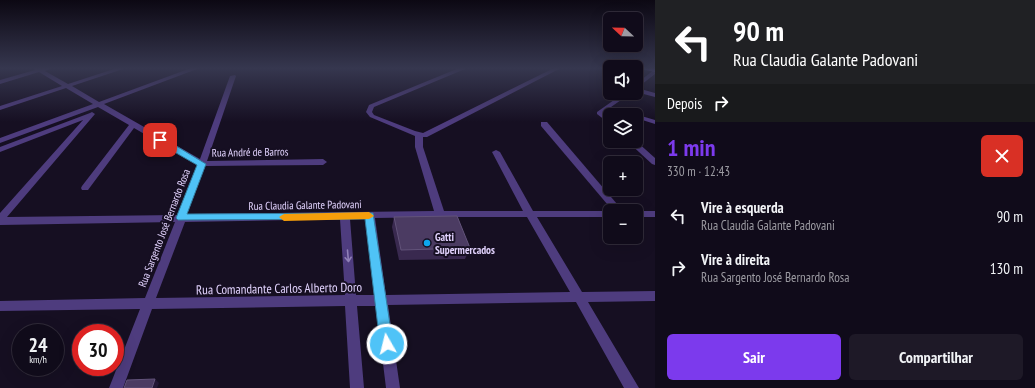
<!DOCTYPE html>
<html lang="pt">
<head>
<meta charset="utf-8">
<style>
  body { margin:0; font-family:"PT Sans Narrow",sans-serif; background:#1e1927; color:#f1f3f6; height:100vh; display:flex; flex-direction:column; font-size:15px; white-space:nowrap }
  * { box-sizing:border-box; margin:0 }
  p { font-size:13px; color:#9c9ba2 }
  .icon { flex:none; width:22px; height:22px; fill:none; stroke:currentColor; stroke-width:2; stroke-linecap:round; stroke-linejoin:round }
  .map { position:relative; flex:1; overflow:hidden }
  .details { display:flex; flex-direction:column; background:#100b1a; width:380px }
  .details>* { flex:none }
  .guide { background:#202124; color:#fff; overflow:hidden }
  .needle { width:26px; rotate:292deg }
  .fabs { position:absolute; left:603px; top:12px; display:grid; gap:8px }
  .fabs a { display:grid; place-items:center; width:40px; height:40px; border-radius:6px; background:#100b1a; box-shadow:0 4px 16px #0002,0 0 0 1px #302b39; font-size:20px }
  .speed { position:absolute; left:12px; top:324px; display:flex; gap:8px; font-size:20px; font-weight:700; text-align:center }
  .speed>* { display:grid; place-content:center; width:52px; height:52px; border-radius:50%; background:#100b1a; box-shadow:0 4px 16px #0002,0 0 0 1px #302b39; line-height:1 }
  .speed small { font-size:10px; font-weight:400 }
  .speed .limit { border:6px solid #d22; background:#fff; color:#111 }
  .pin { position:absolute; display:grid; place-items:center; width:34px; height:34px; color:#fff; margin:-17px; border-radius:8px; box-shadow:0 2px 6px #0006 }
  .me { position:absolute; width:44px; margin:-22px; rotate:352deg; stroke-linejoin:round; filter:drop-shadow(0 0 3px #0008) }
  .turn { display:flex; align-items:center; gap:14px; height:84px; padding:0 12px; font-size:18px }
  .turn .icon { width:52px; height:52px; stroke-width:2.5 }
  .turn b { display:block; font-size:28px; line-height:34px }
  .then { display:flex; align-items:center; height:38px; padding:0 12px; background:#0003; gap:8px; font-size:15px }
  .round { display:grid; place-items:center; flex:none; width:42px; height:42px; border-radius:6px; background:#1e1927 }
  .head { display:flex; align-items:center; justify-content:space-between; height:68px; padding:0 12px }
  h1 { font-size:24px; font-weight:800; line-height:30px; color:#7c3aed }
  .action { display:flex; gap:8px; margin-top:auto; padding:8px 12px }
  .action a { flex:1; height:46px; border-radius:6px; background:#7c3aed; color:#fff; font-size:16px; font-weight:800; line-height:46px; text-align:center }
  .action a+a { background:#1e1927; color:#f1f3f6 }
  ul { padding:0; list-style:none }
  li { display:flex; align-items:center; gap:12px; height:52px; padding:0 12px }
  li div { flex:1 }
  li b { display:block; font-size:15px }
  li em { font-style:normal }
  main { display:flex; flex:1; min-height:0 }
  .map>svg:first-child { display:block }
  .lines { fill:none; stroke-linecap:round; stroke-linejoin:round }
  .street { fill:#4e3c7e; fill-rule:evenodd }
  .secondary { fill:#906ff7; fill-rule:evenodd }
  .wall { fill:#39294f }
  .shaded-wall { fill:#231735 }
  .building { fill:#4b3b62; stroke:#62537a }
  .oneway { stroke:#9080b7 }
  .route { fill:#4fc3f7; stroke:#337fa1 }
  .slow { fill:#f59e0b }
  .poi-dot { fill:#0da6ee; stroke:#160f22; stroke-width:1.5 }
  .labels { text-anchor:middle; stroke-width:4; stroke-linejoin:round; paint-order:stroke }
  .street-label { font-size:11px; fill:#e1d2fd; stroke:#160f22 }
  .poi-label { font-size:11px; font-weight:bold; fill:#e1d2fd; stroke:#160f22; text-anchor:start }
  .near-street-label { font-size:13px; fill:#e1d2fd; stroke:#160f22 }
</style>
</head>
<body>
<main>
<div class="map">
<svg width="655" height="388" viewBox="0 0 655 388">
  <rect width="100%" height="100%" fill="#160f22"/>
  <g class="lines">
    <g class="street">
      <path d="M33,68H50V69L45,71L68,84L117,68H123V69L72,86L99,102L191,68H197V69L104,104L200,159L230,76L235,75L236,76L207,161L323,159L327,162L323,165L205,166L187,214L434,211L415,147V136L370,117L366,112L369,105L459,68H465V69L374,107L372,112L374,115L415,131L423,133L554,68H559V69L427,137H423V147L444,211H523L492,152L496,150L500,152L533,211H611H610V217H537L582,292L655,291V301L588,302L639,388H624L576,302L388,305L400,388H386L376,306H357L364,388H350L345,306L152,309L123,388H109L140,309L0,311V301L145,298L175,222L0,225V213L83,120L0,152V147L90,113L92,112L95,114L7,217L178,215L198,165L134,128L88,190H82L81,188L82,186L129,125L98,107L0,143V138L93,104L66,88L0,110V106L62,86L39,72L0,84V80L35,70ZM440,217H527L570,292L386,295L375,218ZM340,219L345,295L156,298L185,222ZM350,219H366L375,295H356Z"/>
      <polygon points="655,69 655,74 637,88 655,93 655,97 636,92 636,84"/>
      <polygon points="624,93 631,93 611,107 655,120 655,124 636,118 636,115 624,115 607,110 603,113 610,118 610,124 597,114 597,112"/>
      <polygon points="541,122 547,122 623,211 613,211 541,126"/>
      <polygon points="627,141 636,141 655,158 655,165 652,164"/>
      <polygon points="635,211 655,211 655,217 636,217 636,211"/>
    </g>
    <polygon class="secondary" points="640,68 655,68 655,72 641,69"/>
  </g>
  <polygon class="wall" points="394,217 470,248 465,259 399,260 392,227"/>
  <polygon class="shaded-wall" points="155,379 159,383 157,388 152,388"/>
  <g class="building">
    <polygon points="457,216 470,248 401,250 394,217"/>
    <polygon points="155,379 152,388 124,388 127,380"/>
  </g>
  <defs><path id="oneway-shaft" d="M-6 0H5M1.5-3L5.5 0L1.5 3" fill="none" stroke-width="1.6" stroke-linecap="round" stroke-linejoin="round"/></defs>
  <use class="oneway" href="#oneway-shaft" transform="translate(348 256) rotate(85)"/>
  <linearGradient id="sky" x2="0" y2="1"><stop stop-color="#0c0813"/><stop offset="0.56" stop-color="#36374f"/><stop offset="1" stop-color="#36374f" stop-opacity="0"/></linearGradient>
  <rect width="655" height="122" fill="url(#sky)"/>
  <polygon class="route" points="157,138 163,138 206,164 187,214 373,213 393,344 391,349 387,351 382,349 380,344 365,219 178,220 176,218 197,165 157,142"/>
  <polygon class="slow" points="369,212 374,216 369,219 284,221 279,217 284,214"/>
  <circle class="poi-dot" cx="427" cy="243" r="4"/>
  <g class="labels">
    <g class="street-label">
      <text transform="translate(250 152) rotate(-1)" y="4">Rua André de Barros</text>
      <text transform="translate(305 205) rotate(-1)" y="4">Rua Claudia Galante Padovani</text>
      <text transform="translate(164 228) rotate(-69)" y="4">Rua Sargento José Bernardo Rosa</text>
    </g>
    <g class="poi-label">
      <text x="435" y="241">Gatti<tspan x="435" dy="13">Supermercados</tspan></text>
    </g>
    <g class="near-street-label">
      <text transform="translate(279 288) rotate(-1)" y="5">Rua Comandante Carlos Alberto Doro</text>
    </g>
  </g>
</svg>
<div class="fabs">
<a><svg class="needle" viewBox="-14 -14 28 28"><path d="M0-13l5 13h-10z" fill="#e53935"/><path d="M0 13l5-13h-10z" fill="#9c9ba2"/></svg></a>
<a><svg class="icon" aria-label="sound" viewBox="0 0 24 24"><path d="M4 9h4l5-4v14l-5-4H4zM17 9q2 3 0 6"/></svg></a>
<a><svg class="icon" aria-label="layers" viewBox="0 0 24 24"><path d="M12 4l9 5-9 5-9-5zM3 14l9 5 9-5"/></svg></a>
<a>+</a>
<a>−</a>
</div>
<div class="speed"><div>24<small>km/h</small></div><div class="limit">30</div></div>
<div class="pin" style="left:160px;top:140px;background:#d93025"><svg class="icon" aria-label="arrive" viewBox="0 0 24 24"><path d="M6 21V4h12l-3 4 3 4H6"/></svg></div>
<svg class="me" style="left:387px;top:344px" viewBox="-20 -20 40 40"><circle r="17" fill="#4fc3f7" stroke="#fff" stroke-width="3"/><path d="M0-11L8 9 0 5-8 9z" fill="#fff"/></svg>
</div>
<section class="details">
<div class="guide">
<div class="turn"><svg class="icon" aria-label="left" viewBox="0 0 24 24"><path d="M17 20v-9H6M10 6l-5 5 5 5"/></svg><div><b>90 m</b>Rua Claudia Galante Padovani</div></div>
<div class="then">Depois<svg class="icon" aria-label="right" viewBox="0 0 24 24"><path d="M7 20v-9h11M14 6l5 5-5 5"/></svg></div>
</div>
<div class="head"><div><h1>1 min</h1><p>330 m · 12:43</p></div><a class="round" style="background:#d93025;color:#fff"><svg class="icon" aria-label="close" viewBox="0 0 24 24"><path d="M6 6l12 12M18 6L6 18"/></svg></a></div>
<ul>
<li><svg class="icon" aria-label="left" viewBox="0 0 24 24"><path d="M17 20v-9H6M10 6l-5 5 5 5"/></svg><div><b>Vire à esquerda</b><p>Rua Claudia Galante Padovani</p></div><em>90 m</em></li>
<li><svg class="icon" aria-label="right" viewBox="0 0 24 24"><path d="M7 20v-9h11M14 6l5 5-5 5"/></svg><div><b>Vire à direita</b><p>Rua Sargento José Bernardo Rosa</p></div><em>130 m</em></li>
</ul>
<div class="action"><a>Sair</a><a>Compartilhar</a></div>
</section>
</main>
</body>
</html>
